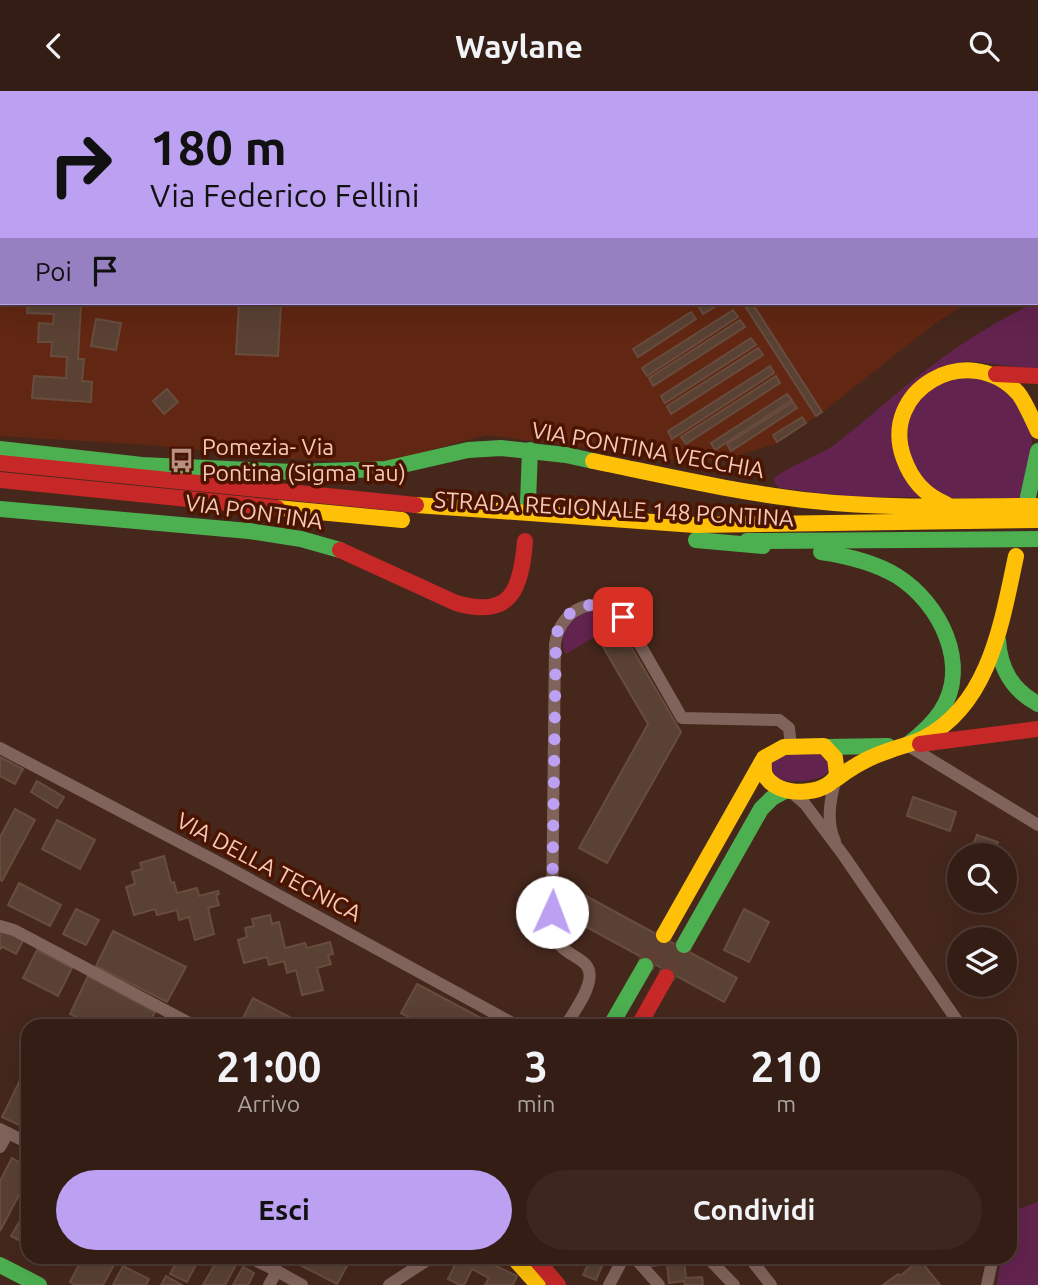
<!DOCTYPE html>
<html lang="it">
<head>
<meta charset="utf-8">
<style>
  body { margin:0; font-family:Ubuntu,sans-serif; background:#3c261e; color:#f1f3f6; height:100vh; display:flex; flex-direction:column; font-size:26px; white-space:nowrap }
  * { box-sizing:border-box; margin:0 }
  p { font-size:23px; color:#a9a2a0 }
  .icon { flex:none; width:38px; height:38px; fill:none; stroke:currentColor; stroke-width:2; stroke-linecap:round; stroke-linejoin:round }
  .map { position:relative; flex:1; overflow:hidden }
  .details { position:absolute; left:21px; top:928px; width:996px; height:245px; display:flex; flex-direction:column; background:#341d15; border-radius:21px; box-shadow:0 7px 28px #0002,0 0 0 2px #4e3b34 }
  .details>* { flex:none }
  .guide { position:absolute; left:0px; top:0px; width:1040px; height:214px; box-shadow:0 7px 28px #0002,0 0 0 2px #4e3b34; background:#bca0f2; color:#111; overflow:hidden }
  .controls { position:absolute; left:947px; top:752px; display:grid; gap:14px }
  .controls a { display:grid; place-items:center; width:70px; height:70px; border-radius:50%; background:#341d15; box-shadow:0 7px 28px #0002,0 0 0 2px #4e3b34; font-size:35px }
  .pin { position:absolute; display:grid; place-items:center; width:60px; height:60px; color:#fff; margin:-30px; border-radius:14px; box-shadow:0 4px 10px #0006 }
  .me { position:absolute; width:77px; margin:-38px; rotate:2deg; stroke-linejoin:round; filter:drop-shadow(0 0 5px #0008) }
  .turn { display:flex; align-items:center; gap:24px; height:147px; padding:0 35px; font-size:32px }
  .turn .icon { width:91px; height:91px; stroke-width:2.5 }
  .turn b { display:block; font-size:49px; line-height:60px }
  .then { display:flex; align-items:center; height:66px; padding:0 35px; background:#0003; gap:14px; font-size:26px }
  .eta { display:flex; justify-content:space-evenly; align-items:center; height:119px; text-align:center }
  .eta b { font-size:42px; font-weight:700; line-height:49px }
  .action { display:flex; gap:14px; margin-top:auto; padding:14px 35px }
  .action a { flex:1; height:80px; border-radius:42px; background:#bca0f2; color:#111; font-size:28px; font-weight:700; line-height:80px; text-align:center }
  .action a+a { background:#3c261e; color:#f1f3f6 }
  header { display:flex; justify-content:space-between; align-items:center; height:91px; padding:0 35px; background:#341d15; font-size:32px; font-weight:700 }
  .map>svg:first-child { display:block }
  .built { fill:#612712 }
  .green { fill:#63234f }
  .building { fill:#594134; stroke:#684d3e; stroke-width:2 }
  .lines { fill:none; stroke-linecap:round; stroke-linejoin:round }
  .secondary-tunnel { stroke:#5f3f34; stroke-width:18; stroke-dasharray:18 9; stroke-linecap:butt }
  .street { stroke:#80645b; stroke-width:12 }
  .fast { stroke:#4caf50; stroke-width:16 }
  .slow { stroke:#ffc107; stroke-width:16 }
  .jam { stroke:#c62828; stroke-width:16 }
  .route { stroke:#bca0f2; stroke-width:12; stroke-dasharray:0 21.6 }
  .labels { text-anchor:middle; stroke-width:7; stroke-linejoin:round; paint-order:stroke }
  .poi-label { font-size:23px; fill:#f5c8b9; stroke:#4a1401; text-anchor:start }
  .street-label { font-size:23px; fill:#f5c8b9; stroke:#4a1401 }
</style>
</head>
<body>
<header><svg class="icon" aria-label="back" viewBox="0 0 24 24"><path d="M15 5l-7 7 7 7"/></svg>Waylane<svg class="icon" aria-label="search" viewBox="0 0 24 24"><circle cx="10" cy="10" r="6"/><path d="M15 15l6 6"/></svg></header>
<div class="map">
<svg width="1038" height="1194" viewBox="0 0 1038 1194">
  <rect width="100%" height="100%" fill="#45271c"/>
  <polygon class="built" points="0,0 1038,0 1038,161 1038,2 2,2 2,212 967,212 934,233 823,321 775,353 727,368 682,373 671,368 486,344 403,367 377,371 305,369 148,354 0,345"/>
  <g class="green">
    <path d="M1038,210V278L966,270L896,321L924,406H849L780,397L775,393L774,388C782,378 820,364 834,354C868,328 900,298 934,273C967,248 1003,227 1038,210Z"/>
    <polygon points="960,282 1004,292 1032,339 1032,352 1020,407 946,407 917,386 902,342 914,309"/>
    <path d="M590,520C602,520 610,521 618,531L568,562H565C557,541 571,526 590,520Z"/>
    <path d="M822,662H824L830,679C820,692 792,692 778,688L770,675C780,659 805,663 822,662Z"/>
    <polygon points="1038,1111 1038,1194 997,1194 1001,1166 1010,1166 1010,1121"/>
  </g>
  <g class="building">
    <polygon points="124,0 322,0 334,2 123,2"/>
    <polygon points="774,0 817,0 818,2 775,2"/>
    <polygon points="833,0 894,0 895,2 834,2"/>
    <polygon points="28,212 81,212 78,268 84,268 82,290 92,291 91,311 32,307 34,285 66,287 67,266 51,265 52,251 38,251 39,232 53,233 54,223 27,222"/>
    <polygon points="239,212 281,212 278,265 236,263"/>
    <polygon points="705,212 721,212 703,223 699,216"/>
    <polygon points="743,212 752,212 822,321 816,325"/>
    <polygon points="733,219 738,226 647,285 642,277"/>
    <polygon points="691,221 696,228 638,266 633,258"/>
    <polygon points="96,228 121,232 116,259 91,255"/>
    <polygon points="740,229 745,236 653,295 649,287"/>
    <polygon points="751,247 756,254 665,312 661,305"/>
    <polygon points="758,257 763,264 671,323 667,315"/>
    <polygon points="770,275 774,282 672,348 668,340"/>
    <polygon points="776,285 780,292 686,353 681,346"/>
    <polygon points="167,298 178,311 164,323 153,310"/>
    <polygon points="787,303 792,309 715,359 711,352"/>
    <polygon points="793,311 797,317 731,360 727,353"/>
    <polygon points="802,326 806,332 777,351 773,344"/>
    <polygon points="623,542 681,641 607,772 579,757 648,633 602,554"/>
    <polygon points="0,666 23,678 15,693 0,685"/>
    <polygon points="37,690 64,706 57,717 31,701"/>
    <polygon points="913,706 956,721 950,740 907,725"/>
    <polygon points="15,718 35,729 2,790 0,789 0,746"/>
    <polygon points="57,729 95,749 80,778 42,758"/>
    <polygon points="977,744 998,751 994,761 973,754"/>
    <polygon points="164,765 171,792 174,791 177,802 197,797 199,805 218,800 219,803 216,804 219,814 208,817 214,843 195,849 189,826 179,829 177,819 157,824 155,818 134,824 126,796 135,793 132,781 142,778 140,772"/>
    <polygon points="19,792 61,814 50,835 8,814"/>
    <polygon points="575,799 737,887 724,911 568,826 575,813 569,810"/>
    <polygon points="76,818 99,829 86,854 63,843"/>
    <polygon points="744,818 769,831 749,871 724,859"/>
    <polygon points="270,824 272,833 279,831 285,857 305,852 307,857 330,851 333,863 328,864 331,873 317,877 323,899 302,904 296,879 287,882 284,870 269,874 267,866 244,872 238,849 247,846 245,837 254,835 252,828"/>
    <polygon points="0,839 24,848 16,863 3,856 0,858"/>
    <polygon points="113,840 186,876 167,911 96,875"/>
    <polygon points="37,859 72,877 58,905 23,887"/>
    <polygon points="88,885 155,921 148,934 94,934 70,923"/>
    <polygon points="417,893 494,934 424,934 401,922"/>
    <polygon points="253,907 305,934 249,934 241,931"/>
    <polygon points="50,928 63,934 47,934"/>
    <polygon points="28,973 28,1038 2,1026"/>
    <polygon points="12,1067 28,1076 28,1087 0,1140 0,1090"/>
    <polygon points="21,1128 28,1132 28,1154 11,1145"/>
    <polygon points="55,1166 73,1166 69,1173"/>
    <polygon points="83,1166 103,1166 115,1172 103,1194 75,1194 70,1191"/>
    <polygon points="179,1166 200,1166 187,1191 170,1183"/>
    <polygon points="219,1166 224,1166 237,1172 225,1194 203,1194"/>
    <polygon points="297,1166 352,1166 337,1193 294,1171"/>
    <polygon points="459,1166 477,1166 517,1185 513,1194 485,1194 489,1187 472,1178 464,1194 460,1194 448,1188"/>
    <polygon points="570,1166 606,1166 596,1189 583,1184 588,1173"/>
    <polygon points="651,1166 670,1166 670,1169 684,1168 686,1187 702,1186 703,1194 685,1194 684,1190 669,1192 667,1173 652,1175"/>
    <polygon points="920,1169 940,1194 883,1194 898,1183 900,1185"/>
    <polygon points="123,1175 149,1188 146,1194 113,1194"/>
    <polygon points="243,1176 254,1182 248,1194 233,1194"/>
    <polygon points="166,1185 182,1194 161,1194"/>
  </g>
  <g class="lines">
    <g class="secondary-tunnel">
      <polyline points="645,875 664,844"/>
      <polyline points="666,886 684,854"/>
    </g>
    <g class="street">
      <polyline points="907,654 1038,734"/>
      <polyline points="0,657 227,776 516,934"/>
      <path d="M835,690C830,710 826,731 835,750"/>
      <polyline points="790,700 805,713 844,765 960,934"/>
      <polyline points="0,835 14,839 193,934"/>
      <path d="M566,934C574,921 586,905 589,890C594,868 570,867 560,854C554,846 554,836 552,827L555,553C560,515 603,499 627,531L682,627L779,629L789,637L791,655"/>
      <polyline points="0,1038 28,1052"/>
      <polyline points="0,1056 8,1042"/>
      <polyline points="249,1166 277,1180"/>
      <polyline points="634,1166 659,1194"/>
      <polyline points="707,1166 734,1194"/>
      <polyline points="749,1166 771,1194"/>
      <polyline points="269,1194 277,1180 302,1194"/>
      <polyline points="389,1194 432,1166"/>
      <polyline points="609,1194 624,1166"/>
      <polyline points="987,1194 993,1166"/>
    </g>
    <g class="fast">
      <polyline points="0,358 142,374 293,381 385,378 468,359 501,357 566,364 593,370"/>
      <polyline points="1028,406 1038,360"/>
      <polyline points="528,411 530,359"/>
      <polyline points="0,418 249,440 301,448 340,459"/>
      <polyline points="696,449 763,455"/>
      <polyline points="747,450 1038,448"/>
      <path d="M821,461C848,465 874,471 897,485C940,512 971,574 941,620C932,634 920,644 907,654"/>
      <path d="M998,549C1000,578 1012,599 1038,613"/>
      <polyline points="825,656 888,655"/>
      <polyline points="684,854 761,718 772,707 785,700"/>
      <polyline points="611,934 645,875"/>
      <polyline points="0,1174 39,1194"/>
    </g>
    <g class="slow">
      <path d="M593,370C667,385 739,402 814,410C888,418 963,415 1038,415"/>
      <path d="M946,413C925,404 912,390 904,368C878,299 968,248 1018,302C1026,312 1032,328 1038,340"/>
      <polyline points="416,414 695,434 1038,429"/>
      <polyline points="277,417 402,429"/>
      <path d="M836,688C852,676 869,666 888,660C900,655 913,653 924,647C990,613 1002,530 1016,465"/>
      <path d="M664,844L764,667L784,656L824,655L835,667L837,683C828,706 776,707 765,684C763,679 764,673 764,667"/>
      <polyline points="513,1166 538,1194"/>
    </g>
    <g class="jam">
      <polyline points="996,283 1038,285"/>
      <polyline points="0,372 416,414"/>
      <polyline points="0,389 277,417"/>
      <path d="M340,459L456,512C511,528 521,499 525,450"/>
      <polyline points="920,653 1038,638"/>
      <polyline points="639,934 666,886"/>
      <polyline points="534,1166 558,1194"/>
    </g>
  </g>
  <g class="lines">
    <path class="route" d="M552,821L556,545C565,513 599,504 623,526"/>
  </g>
  <defs>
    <symbol id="bus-bare" viewBox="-9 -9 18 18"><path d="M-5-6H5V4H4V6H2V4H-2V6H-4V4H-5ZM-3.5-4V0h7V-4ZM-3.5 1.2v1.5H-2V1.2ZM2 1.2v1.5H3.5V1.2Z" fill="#b79082" stroke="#4a1401" stroke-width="2.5" paint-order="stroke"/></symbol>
  </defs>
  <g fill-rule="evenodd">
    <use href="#bus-bare" x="164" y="352" width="35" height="35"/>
  </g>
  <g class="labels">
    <g class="poi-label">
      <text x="202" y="364">Pomezia- Via<tspan x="202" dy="26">Pontina (Sigma Tau)</tspan></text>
    </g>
    <g class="street-label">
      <text transform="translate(648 359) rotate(10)" y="8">VIA PONTINA VECCHIA</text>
      <text transform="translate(614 418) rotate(3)" y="8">STRADA REGIONALE 148 PONTINA</text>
      <text transform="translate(254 421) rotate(8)" y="8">VIA PONTINA</text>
      <text transform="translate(269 776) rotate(28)" y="8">VIA DELLA TECNICA</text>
    </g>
  </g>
</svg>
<div class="controls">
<a><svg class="icon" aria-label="search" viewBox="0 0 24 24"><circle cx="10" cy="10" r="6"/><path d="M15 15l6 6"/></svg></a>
<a><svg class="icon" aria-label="layers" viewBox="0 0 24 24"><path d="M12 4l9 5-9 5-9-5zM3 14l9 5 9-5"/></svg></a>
</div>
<div class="pin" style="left:623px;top:526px;background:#d93025"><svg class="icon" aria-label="arrive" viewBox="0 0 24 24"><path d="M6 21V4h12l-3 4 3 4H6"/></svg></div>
<svg class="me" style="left:552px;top:821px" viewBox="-20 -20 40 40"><circle r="19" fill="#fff"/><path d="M0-13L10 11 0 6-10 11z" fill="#bca0f2"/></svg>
<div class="guide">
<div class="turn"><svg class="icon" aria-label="right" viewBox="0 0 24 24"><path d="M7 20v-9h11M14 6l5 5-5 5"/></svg><div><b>180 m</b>Via Federico Fellini</div></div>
<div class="then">Poi<svg class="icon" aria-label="arrive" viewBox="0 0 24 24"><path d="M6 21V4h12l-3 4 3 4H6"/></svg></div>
</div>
<section class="details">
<div class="eta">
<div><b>21:00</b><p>Arrivo</p></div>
<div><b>3</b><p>min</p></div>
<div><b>210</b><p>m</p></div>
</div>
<div class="action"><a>Esci</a><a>Condividi</a></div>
</section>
</div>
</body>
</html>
